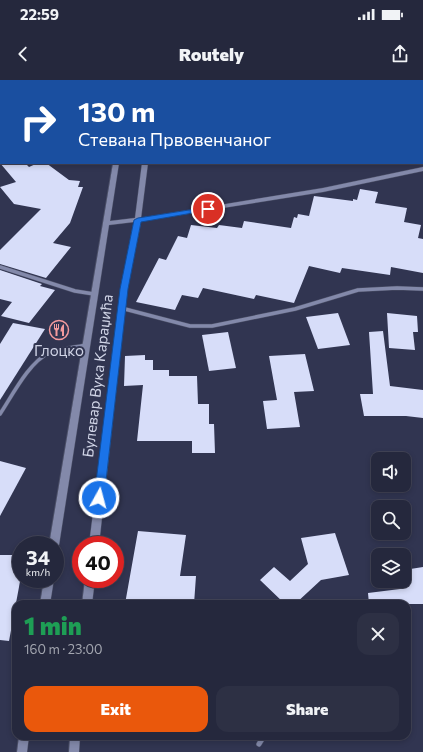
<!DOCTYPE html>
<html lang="en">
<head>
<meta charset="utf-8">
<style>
  body { margin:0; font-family:Commissioner,sans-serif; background:#2d3044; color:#f1f3f6; height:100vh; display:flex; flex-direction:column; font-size:15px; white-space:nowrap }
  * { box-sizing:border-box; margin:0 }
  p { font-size:13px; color:#a3a6b0 }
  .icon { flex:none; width:22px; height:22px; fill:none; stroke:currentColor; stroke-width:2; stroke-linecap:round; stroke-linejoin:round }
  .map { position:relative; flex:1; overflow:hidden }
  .panel { position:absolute; left:12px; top:520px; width:399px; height:140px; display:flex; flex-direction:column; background:#25283d; border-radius:12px; box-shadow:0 2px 6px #0003,0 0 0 1px #424457 }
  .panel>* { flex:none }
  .top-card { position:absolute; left:0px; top:0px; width:423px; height:84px; box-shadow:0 2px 6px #0003,0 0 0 1px #424457; background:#1a4fa0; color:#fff; overflow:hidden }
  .controls { position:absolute; left:371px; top:372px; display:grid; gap:8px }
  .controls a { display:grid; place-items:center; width:40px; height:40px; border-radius:8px; background:#25283d; box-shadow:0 2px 6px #0003,0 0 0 1px #424457; font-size:20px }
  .speed { position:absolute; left:12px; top:456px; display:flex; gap:8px; font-size:20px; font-weight:700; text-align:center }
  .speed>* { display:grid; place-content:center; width:52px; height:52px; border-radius:50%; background:#25283d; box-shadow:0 2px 6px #0003,0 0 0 1px #424457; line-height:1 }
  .speed small { font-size:10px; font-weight:400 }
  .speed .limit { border:6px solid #d22; background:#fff; color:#111 }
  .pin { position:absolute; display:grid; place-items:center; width:34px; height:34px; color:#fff; margin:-17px; border:2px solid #fff; border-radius:50%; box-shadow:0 1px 4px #0007 }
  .me { position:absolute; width:44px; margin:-22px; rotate:7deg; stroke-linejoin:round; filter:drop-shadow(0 0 3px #0008) }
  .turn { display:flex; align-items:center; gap:14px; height:84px; padding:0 12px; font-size:18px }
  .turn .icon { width:52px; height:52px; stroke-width:2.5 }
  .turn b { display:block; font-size:28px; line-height:34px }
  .round { display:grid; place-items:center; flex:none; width:42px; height:42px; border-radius:12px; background:#2d3044 }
  .summary { display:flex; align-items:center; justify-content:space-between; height:68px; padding:0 12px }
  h1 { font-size:24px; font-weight:800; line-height:30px; color:#1e9e55 }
  .cta { display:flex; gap:8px; margin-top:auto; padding:8px 12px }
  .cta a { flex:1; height:46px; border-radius:12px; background:#ea580c; color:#fff; font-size:16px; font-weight:800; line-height:46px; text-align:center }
  .cta a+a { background:#2d3044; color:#f1f3f6 }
  .status { display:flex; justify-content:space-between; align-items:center; height:28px; padding:0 20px; background:#25283d; direction:ltr }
  .status svg { height:11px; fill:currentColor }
  header { display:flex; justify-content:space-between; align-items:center; height:52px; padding:0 12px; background:#25283d; font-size:18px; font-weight:800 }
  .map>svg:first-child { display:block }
  .building { fill:#d7ddf9 }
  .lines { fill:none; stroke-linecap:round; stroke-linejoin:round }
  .lane-casing { stroke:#4c5067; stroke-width:2.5 }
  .street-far2-casing { stroke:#4c5067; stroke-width:3.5 }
  .street-far1-casing { stroke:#4c5067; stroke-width:4.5 }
  .street-casing { stroke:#4c5067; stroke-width:6 }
  .secondary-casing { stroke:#4c5067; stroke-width:1 }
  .lane { stroke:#8389aa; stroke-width:2 }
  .street-far2 { stroke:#8389aa; stroke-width:3 }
  .street-far1 { stroke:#8389aa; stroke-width:3.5 }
  .street { stroke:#8389aa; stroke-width:5 }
  .secondary { fill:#8389aa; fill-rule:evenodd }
  .route { fill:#1a73e8; stroke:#114b97 }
  .labels { text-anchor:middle; stroke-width:4; stroke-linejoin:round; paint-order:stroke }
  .poi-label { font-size:15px; fill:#d0d4e6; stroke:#313551 }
  .street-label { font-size:15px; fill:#d0d4e6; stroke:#313551 }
</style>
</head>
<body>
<div class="status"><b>22:59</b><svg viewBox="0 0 49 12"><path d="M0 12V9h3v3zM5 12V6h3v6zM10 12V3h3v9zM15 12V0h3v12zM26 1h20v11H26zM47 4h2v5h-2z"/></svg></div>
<header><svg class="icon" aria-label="back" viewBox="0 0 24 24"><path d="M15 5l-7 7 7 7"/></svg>Routely<svg class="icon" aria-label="share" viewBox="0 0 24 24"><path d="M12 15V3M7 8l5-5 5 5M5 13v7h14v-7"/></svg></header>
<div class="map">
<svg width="423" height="672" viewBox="0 0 423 672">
  <rect width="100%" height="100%" fill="#313551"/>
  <g class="building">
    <polygon points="0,83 25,83 29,87 38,83 46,83 69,100 80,101 78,107 83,107 70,143 53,163 71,167 46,198 0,184 0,170 41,129 14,124 0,107 16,102"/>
    <polygon points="360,109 378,112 375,123 407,128 404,142 421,145 418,158 423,159 423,193 391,187 390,195 342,188 340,193 309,186 294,223 256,215 254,219 203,208 198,218 182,215 175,230 136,222 159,178 166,180 178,156 187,158 191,145 217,148 219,145 242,148 244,141 291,148 294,137 297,138 298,134 309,136 314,116 353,121 353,119 357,120"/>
    <polygon points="0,190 42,204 40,206 55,210 29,243 1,236 12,222 0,219"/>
    <polygon points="338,233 350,265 318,269 306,237"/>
    <polygon points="387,233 417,236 418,252 413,252 415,270 389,268"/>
    <polygon points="13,243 45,249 0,320 0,264"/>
    <polygon points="383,251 390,306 423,310 423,338 406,336 364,336 360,314 373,314 369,252"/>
    <polygon points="228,252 236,288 209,291 202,255"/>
    <polygon points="305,274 314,311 294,312 300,347 267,349 263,321 277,320 269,276"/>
    <polygon points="145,275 145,280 153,280 153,290 169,290 169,296 197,296 198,324 209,324 209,344 214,344 215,373 192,373 192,361 137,361 143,305 124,306 125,276"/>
    <polygon points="0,381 26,388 0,436"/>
    <polygon points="138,451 186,455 180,496 196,496 194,524 125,524"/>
    <polygon points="335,453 349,495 321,500 295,524 285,524 260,500 274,487 290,501 308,484 301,458"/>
    <polygon points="0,475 21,475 21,496 9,561 0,560"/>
    <polygon points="423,487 423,524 369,524 368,513 400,509 397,501 404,501 404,490"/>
  </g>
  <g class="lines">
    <defs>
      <polyline id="lane" points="395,1 402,0"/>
      <polyline id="street-far2" points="121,1 123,0"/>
      <g id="street-far1">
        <polyline points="0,187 75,211 94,214"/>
        <polyline points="121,228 190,246 212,246 295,229 358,210 397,208 423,209"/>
        <path d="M0,334C12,316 29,282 49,273C60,268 74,268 86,265"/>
      </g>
      <polyline id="street" points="259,664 264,656"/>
      <g id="secondary">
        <rect x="128" y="0" width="6" height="1"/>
        <rect x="153" y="0" width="6" height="1"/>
        <polygon points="113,83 119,83 110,141 135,138 142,83 148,83 141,138 323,108 423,87 423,91 323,112 141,141 127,209 99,465 89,465 121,209 134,142 109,145 59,465 57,468 55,469 55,465 49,465"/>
        <polygon points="44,499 54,499 50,524 40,524"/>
        <polygon points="85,499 95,499 92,524 82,524"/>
        <polygon points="19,656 29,656 27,672 17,672"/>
        <polygon points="70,656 80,656 79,672 69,672"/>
      </g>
    </defs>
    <use href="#lane" class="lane-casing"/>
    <use href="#street-far2" class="street-far2-casing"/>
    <use href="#street-far1" class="street-far1-casing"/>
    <use href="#street" class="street-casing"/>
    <use href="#secondary" class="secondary-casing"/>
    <use href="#lane" class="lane"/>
    <use href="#street-far2" class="street-far2"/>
    <use href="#street-far1" class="street-far1"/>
    <use href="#street" class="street"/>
    <use href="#secondary" class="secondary"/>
  </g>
  <polygon class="route" points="208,127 211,129 210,130 141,142 128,209 104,418 103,421 99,422 96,421 94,418 120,209 134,140 138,138"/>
  <defs>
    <symbol id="restaurant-ring" viewBox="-11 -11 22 22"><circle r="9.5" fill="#313551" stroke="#f59b9d" stroke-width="1.5"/><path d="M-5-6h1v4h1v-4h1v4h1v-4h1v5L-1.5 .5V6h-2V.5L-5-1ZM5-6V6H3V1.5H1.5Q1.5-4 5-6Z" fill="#f59b9d"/></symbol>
  </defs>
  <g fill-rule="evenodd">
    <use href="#restaurant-ring" x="48" y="239" width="22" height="22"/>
  </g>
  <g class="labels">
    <g class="poi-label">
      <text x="59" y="276">Глоцко</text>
    </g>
    <g class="street-label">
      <text transform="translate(98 296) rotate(-83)" y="5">Булевар Вука Караџића</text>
    </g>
  </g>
</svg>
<div class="controls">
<a><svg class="icon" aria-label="sound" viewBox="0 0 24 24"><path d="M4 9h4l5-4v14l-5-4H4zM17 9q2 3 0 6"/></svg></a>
<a><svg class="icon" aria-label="search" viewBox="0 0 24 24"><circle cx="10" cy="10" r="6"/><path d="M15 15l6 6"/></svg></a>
<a><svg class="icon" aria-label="layers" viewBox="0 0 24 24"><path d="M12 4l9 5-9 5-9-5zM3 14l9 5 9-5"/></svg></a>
</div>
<div class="speed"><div>34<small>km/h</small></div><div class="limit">40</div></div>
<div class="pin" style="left:208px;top:129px;background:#d93025"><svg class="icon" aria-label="arrive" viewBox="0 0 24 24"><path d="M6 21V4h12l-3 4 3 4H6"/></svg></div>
<svg class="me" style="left:99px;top:418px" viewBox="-20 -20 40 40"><circle r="17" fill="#1a73e8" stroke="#fff" stroke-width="3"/><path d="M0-11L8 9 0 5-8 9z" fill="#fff"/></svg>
<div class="top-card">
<div class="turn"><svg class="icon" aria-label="right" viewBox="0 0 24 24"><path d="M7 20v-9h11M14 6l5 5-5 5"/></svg><div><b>130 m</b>Стевана Првовенчаног</div></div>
</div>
<section class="panel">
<div class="summary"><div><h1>1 min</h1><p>160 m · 23:00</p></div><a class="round"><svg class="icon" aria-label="close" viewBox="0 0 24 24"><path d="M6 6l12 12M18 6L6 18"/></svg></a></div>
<div class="cta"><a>Exit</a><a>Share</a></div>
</section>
</div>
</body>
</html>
